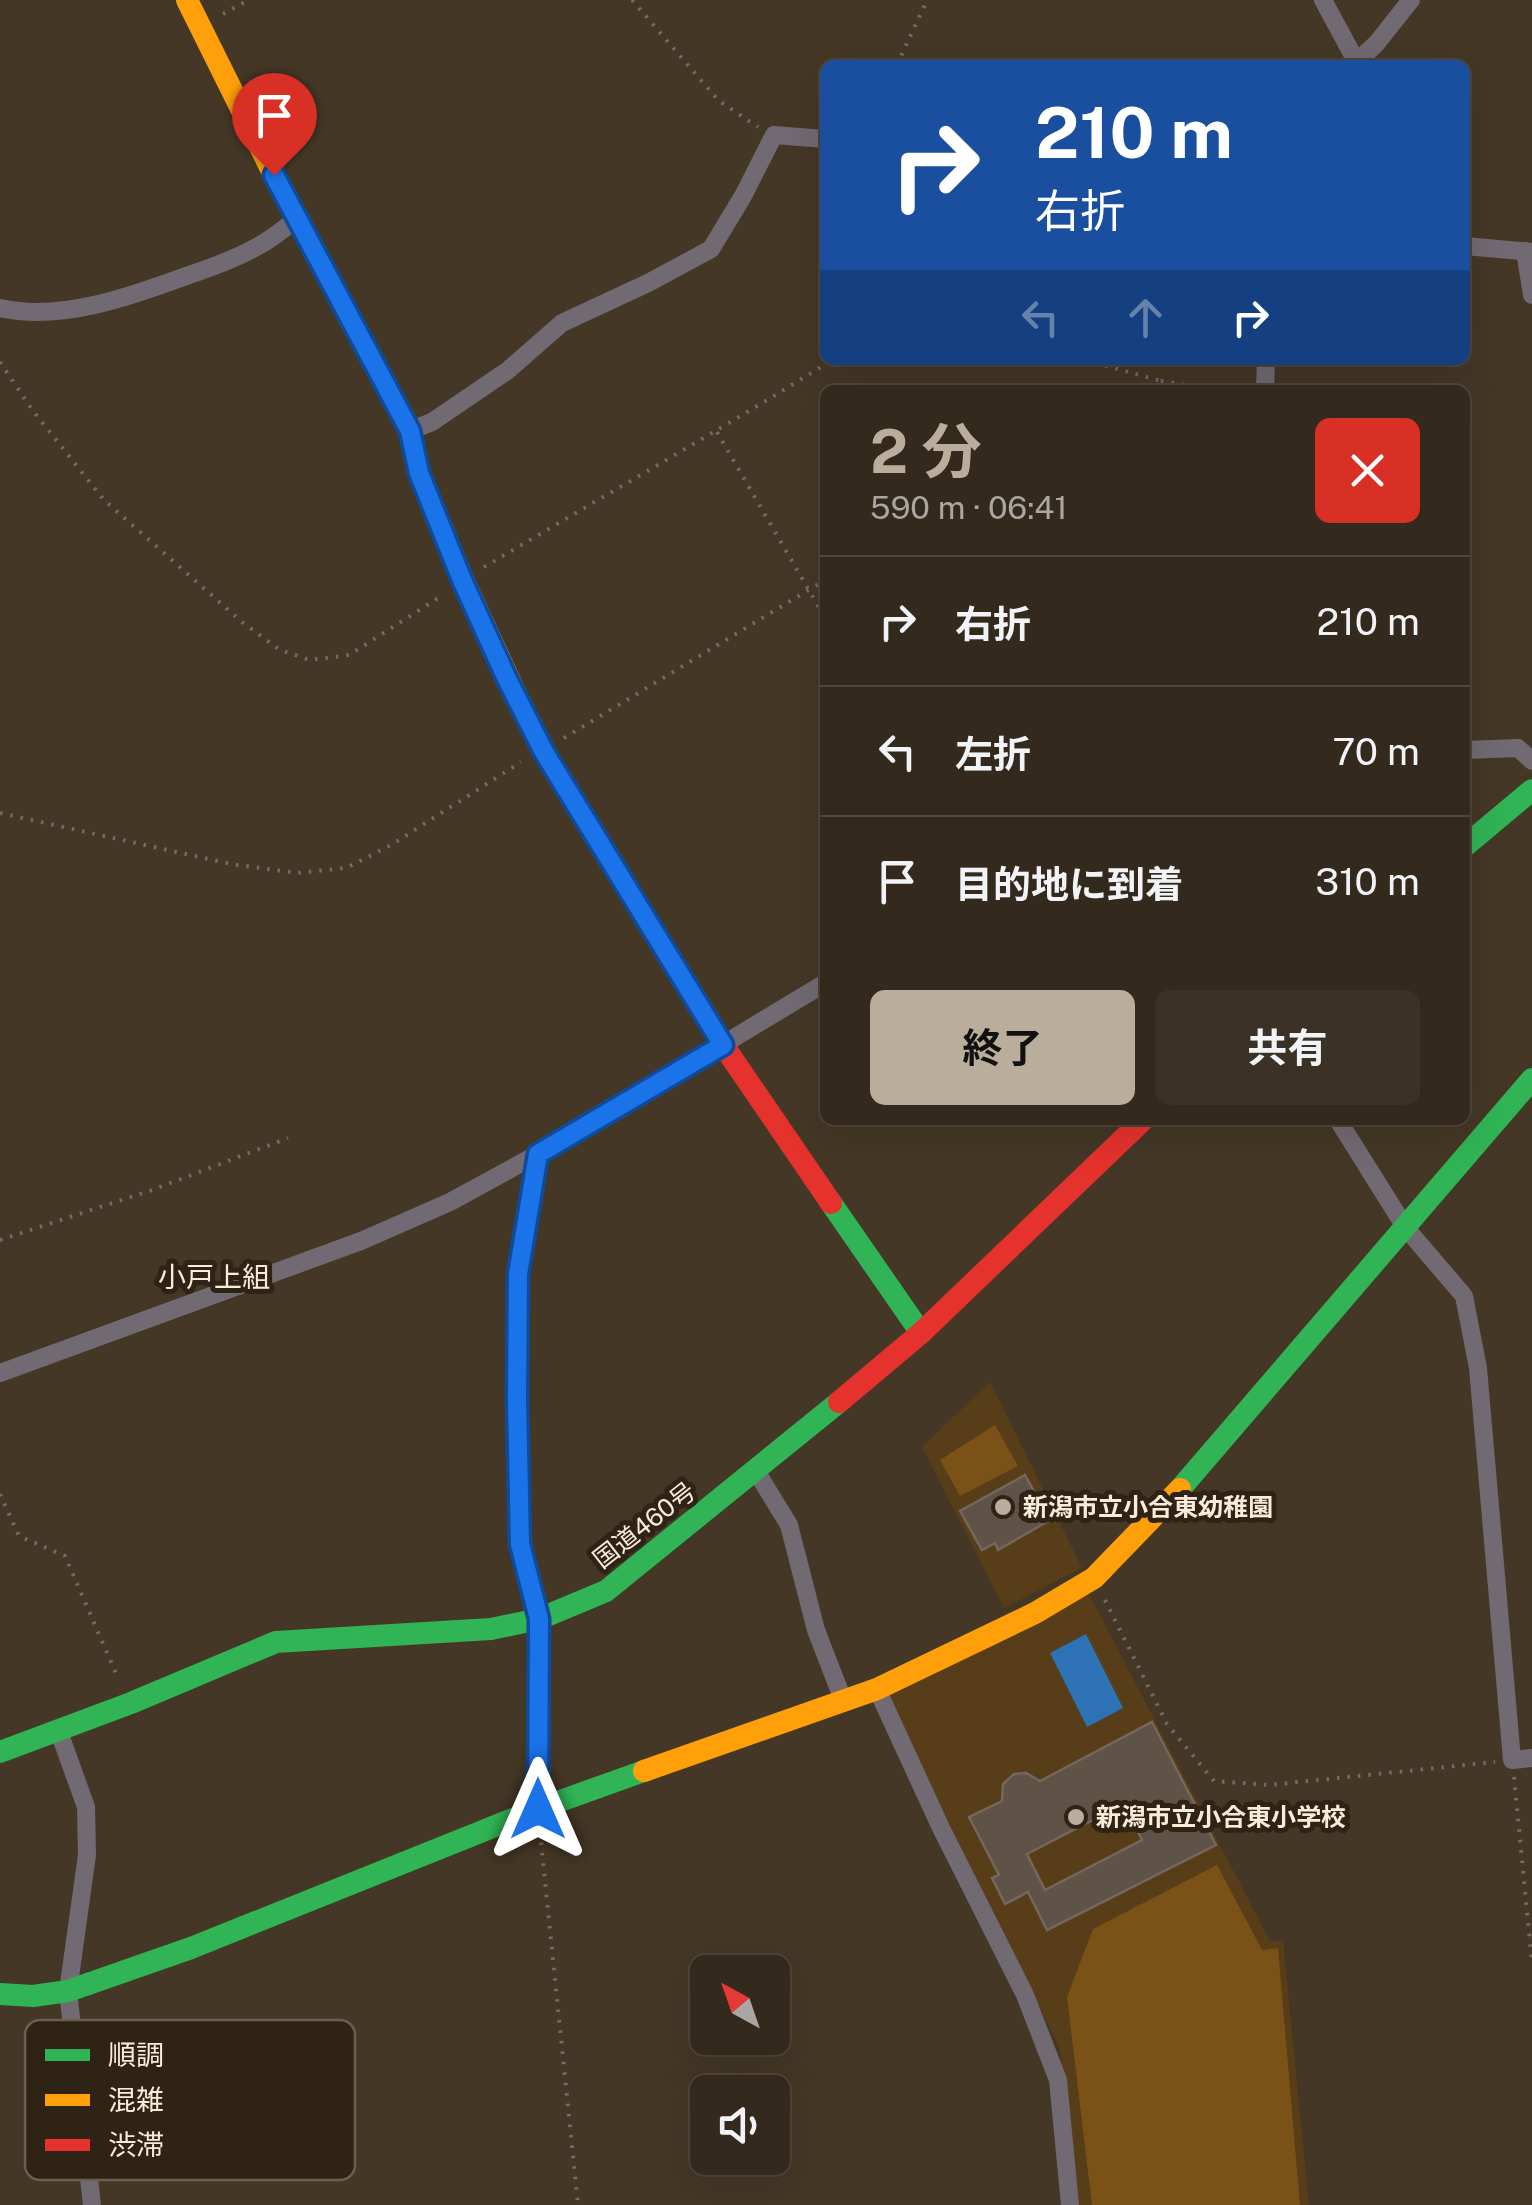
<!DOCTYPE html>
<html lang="ja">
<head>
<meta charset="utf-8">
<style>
  body { margin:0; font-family:"Public Sans","Noto Sans JP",sans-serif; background:#3b3125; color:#f1f3f6; height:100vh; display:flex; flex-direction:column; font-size:38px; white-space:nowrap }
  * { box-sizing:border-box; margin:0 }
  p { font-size:32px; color:#a9a6a3 }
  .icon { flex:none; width:55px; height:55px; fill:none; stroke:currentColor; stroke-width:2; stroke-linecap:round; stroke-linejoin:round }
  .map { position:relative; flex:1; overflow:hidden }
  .panel { position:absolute; left:820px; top:385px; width:650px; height:740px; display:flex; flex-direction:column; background:#33291c; border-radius:15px; box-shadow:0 10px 40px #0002,0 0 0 2px #4e453b }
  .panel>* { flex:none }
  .top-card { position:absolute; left:820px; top:60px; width:650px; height:305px; border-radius:15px; box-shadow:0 10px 40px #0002,0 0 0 2px #4e453b; background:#1a4fa0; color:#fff; overflow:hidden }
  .needle { width:65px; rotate:320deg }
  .controls { position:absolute; left:690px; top:1955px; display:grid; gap:20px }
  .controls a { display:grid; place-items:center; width:100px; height:100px; border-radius:15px; background:#33291c; box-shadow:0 10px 40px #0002,0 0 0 2px #4e453b; font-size:50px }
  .pin { position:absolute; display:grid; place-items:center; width:85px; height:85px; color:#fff; margin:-102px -42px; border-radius:50% 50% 50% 0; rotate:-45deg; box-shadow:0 0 10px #0007 }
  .pin .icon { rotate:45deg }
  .me { position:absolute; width:110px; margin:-55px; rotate:0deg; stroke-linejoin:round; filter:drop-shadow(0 0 8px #0008) }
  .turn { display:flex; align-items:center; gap:35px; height:210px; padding:0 50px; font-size:45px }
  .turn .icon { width:130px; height:130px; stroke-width:2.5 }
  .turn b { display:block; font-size:70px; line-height:85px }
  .lanes { display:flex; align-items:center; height:95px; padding:0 50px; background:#0003; justify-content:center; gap:50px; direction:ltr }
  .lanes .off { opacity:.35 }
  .round { display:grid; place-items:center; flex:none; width:105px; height:105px; border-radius:15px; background:#3b3125 }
  .overview { display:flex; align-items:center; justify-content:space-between; height:170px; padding:0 50px }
  h1 { font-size:60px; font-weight:700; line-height:75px; color:#bbad9b }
  .action { display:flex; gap:20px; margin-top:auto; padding:20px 50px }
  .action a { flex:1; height:115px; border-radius:15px; background:#bbad9b; color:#111; font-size:40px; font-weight:700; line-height:115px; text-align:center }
  .action a+a { background:#3b3125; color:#f1f3f6 }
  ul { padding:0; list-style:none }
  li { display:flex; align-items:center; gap:30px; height:130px; padding:0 50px; border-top:2px solid #4e453b }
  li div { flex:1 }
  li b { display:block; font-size:38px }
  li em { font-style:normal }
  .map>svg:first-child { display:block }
  .built { fill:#583d19 }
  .green { fill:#7a5217 }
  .water { fill:#2d72b4 }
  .building { fill:#5f5246; stroke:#75675b; stroke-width:2.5; fill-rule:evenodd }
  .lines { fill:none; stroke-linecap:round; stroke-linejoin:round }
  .path { stroke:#736b6c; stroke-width:4; stroke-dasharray:2.5 8; stroke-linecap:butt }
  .street { stroke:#726a72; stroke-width:18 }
  .fast { stroke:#30b455; stroke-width:22 }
  .slow { stroke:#ff9f0a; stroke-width:22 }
  .jam { stroke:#e5322d; stroke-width:22 }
  .route-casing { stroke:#114b97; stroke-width:25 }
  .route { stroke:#1a73e8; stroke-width:18 }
  .poi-dot { fill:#bbad9b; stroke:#2e2315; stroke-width:4 }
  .labels { text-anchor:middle; stroke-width:10; stroke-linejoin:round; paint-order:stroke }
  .poi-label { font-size:25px; font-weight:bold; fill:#fbecda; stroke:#2e2315; text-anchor:start }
  .street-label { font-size:25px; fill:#fbecda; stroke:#2e2315 }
  .neighbourhood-label { font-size:28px; fill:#fbecda; stroke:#2e2315 }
  .key { fill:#2e2315; stroke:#6c5f50; stroke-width:2.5 }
  .key-label { font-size:28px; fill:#fbecda }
</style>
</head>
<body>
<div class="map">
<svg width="1532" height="2205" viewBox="0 0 1532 2205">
  <rect width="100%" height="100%" fill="#443726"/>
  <g class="built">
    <polygon points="990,1382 1082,1568 1004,1608 922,1447"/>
    <polygon points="1088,1592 1270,1941 1283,1940 1309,2205 1079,2205 1060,2049 886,1695"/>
  </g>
  <g class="green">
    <polygon points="995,1425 1018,1466 960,1496 940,1460"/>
    <polygon points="1217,1865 1262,1950 1278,1948 1300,2205 1092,2205 1067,1997 1093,1929"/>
  </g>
  <polygon class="water" points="1086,1634 1123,1708 1087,1727 1050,1653"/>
  <g class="building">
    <polygon points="1025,1475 1050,1520 998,1550 995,1543 982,1550 960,1511"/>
    <path d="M1152,1722L1216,1845L1047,1930L1028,1892L1005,1904L992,1878L999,1875L969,1817L1002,1801L1003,1784L1014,1774L1026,1773L1040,1781ZM1124,1804L1142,1840L1045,1890L1027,1854Z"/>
  </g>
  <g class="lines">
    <g class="path">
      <polyline points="632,0 718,100 758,127"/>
      <polyline points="223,14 249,0"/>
      <polyline points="897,65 927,0"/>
      <polyline points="1085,360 1161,381"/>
      <polyline points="0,362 33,411 104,500 242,622 280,650 310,660 349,655 443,595"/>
      <polyline points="1142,390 1161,381 1218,390"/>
      <polyline points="717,432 825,618"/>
      <path d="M484,567C600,498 717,432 832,360"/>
      <polyline points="564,738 825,580"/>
      <polyline points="0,813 231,864 297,873 346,868 391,845 521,762"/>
      <polyline points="0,1240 152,1190 288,1138"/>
      <polyline points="0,1494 19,1536 65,1556 118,1678"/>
      <polyline points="1105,1600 1167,1724 1214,1781 1269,1785 1495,1762"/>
      <polyline points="1514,1777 1532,1963"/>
      <polyline points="540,1832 578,2205"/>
    </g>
    <g class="street">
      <polyline points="1323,0 1356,61"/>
      <polyline points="1353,65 1376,44 1411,0"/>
      <polyline points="1465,246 1532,252"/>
      <polyline points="1525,251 1532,295"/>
      <path d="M0,308C61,322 132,296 189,275C213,267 238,258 260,245C273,238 286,227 298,218"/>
      <polyline points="1265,390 1266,360"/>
      <polyline points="409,431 432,422 507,371 562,323 648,283 711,249 743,196 774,135 825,139"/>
      <polyline points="1465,750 1518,748 1532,761"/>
      <polyline points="1338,1120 1405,1227 1464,1296 1478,1368 1512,1760 1532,1758"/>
      <polyline points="537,1154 518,1274 517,1399 520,1543 539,1619 538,1809"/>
      <polyline points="0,1373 361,1241 450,1202 578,1132 825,983"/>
      <polyline points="756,1471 789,1525 816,1630 843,1700"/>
      <polyline points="877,1689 941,1828 1025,1995 1058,2080 1070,2205"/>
      <polyline points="58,1729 86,1807 87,1855 68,1991 92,2205"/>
    </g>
    <g class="fast">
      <polyline points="1465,846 1532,790"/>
      <polyline points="831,1203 921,1333"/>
      <polyline points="1180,1489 1532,1079"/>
      <polyline points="0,1752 131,1703 276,1642 491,1629 539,1619 606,1591 839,1402"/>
      <polyline points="0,1994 33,1996 68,1991 191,1948 538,1809 644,1771"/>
    </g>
    <g class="slow">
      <polyline points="187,0 274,175 409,431 419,473 463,579 527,718"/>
      <polyline points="644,1771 877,1689 1035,1613 1094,1578 1180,1489"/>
    </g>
    <g class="jam">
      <polyline points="527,718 544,752 723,1045 831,1203"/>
      <polyline points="839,1402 921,1333 1143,1120"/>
    </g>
  </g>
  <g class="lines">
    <defs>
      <polyline id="route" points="274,175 410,431 419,473 462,580 507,679 544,752 723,1045 538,1154 518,1274 517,1399 520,1544 539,1619 538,1809"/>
    </defs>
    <use href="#route" class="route-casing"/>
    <use href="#route" class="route"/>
  </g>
  <g class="poi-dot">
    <circle cx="1003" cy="1507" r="10"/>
    <circle cx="1076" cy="1817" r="10"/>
  </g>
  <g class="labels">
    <g class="poi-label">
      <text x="1023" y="1516">新潟市立小合東幼稚園</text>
      <text x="1096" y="1826">新潟市立小合東小学校</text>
    </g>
    <g class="street-label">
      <text transform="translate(644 1525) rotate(-38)" y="9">国道460号</text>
    </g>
    <g class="neighbourhood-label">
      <text x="214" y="1287">小戸上組</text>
    </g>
  </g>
  <rect x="25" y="2020" width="330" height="160" rx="15" class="key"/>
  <rect x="45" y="2049" width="45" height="12" fill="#30b455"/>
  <rect x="45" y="2094" width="45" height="12" fill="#ff9f0a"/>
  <rect x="45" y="2139" width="45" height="12" fill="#e5322d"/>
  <g class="key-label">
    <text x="108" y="2065">順調</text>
    <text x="108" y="2110">混雑</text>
    <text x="108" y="2155">渋滞</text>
  </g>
</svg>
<div class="controls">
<a><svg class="needle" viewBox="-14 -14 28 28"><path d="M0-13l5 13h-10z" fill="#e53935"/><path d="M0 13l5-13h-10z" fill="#a9a6a3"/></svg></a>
<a><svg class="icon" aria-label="sound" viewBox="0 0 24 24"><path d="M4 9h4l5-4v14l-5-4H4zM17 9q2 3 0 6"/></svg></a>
</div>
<div class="pin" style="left:274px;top:175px;background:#d93025"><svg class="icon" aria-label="arrive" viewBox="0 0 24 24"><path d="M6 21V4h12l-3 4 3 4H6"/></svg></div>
<svg class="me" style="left:538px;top:1809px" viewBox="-20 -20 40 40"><path d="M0-17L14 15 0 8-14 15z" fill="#1a73e8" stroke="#fff" stroke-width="4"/></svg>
<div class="top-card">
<div class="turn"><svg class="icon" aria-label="right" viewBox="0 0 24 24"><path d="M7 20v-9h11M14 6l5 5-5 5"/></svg><div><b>210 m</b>右折</div></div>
<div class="lanes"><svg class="icon off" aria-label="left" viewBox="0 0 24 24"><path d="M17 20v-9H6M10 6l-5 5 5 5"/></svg><svg class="icon off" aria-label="ahead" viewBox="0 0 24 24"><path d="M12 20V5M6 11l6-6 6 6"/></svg><svg class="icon" aria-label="right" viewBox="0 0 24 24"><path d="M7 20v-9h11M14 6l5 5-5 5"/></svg></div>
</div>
<section class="panel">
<div class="overview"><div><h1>2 分</h1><p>590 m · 06:41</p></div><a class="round" style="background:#d93025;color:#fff"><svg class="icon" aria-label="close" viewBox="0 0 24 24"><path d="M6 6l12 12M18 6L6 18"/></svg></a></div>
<ul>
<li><svg class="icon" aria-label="right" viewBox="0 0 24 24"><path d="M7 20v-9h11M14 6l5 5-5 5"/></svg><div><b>右折</b></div><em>210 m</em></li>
<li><svg class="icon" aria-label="left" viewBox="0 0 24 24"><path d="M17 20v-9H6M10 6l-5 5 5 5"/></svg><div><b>左折</b></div><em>70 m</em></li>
<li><svg class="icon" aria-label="arrive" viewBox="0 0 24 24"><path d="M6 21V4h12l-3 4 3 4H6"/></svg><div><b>目的地に到着</b></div><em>310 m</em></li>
</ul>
<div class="action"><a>終了</a><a>共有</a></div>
</section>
</div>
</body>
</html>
